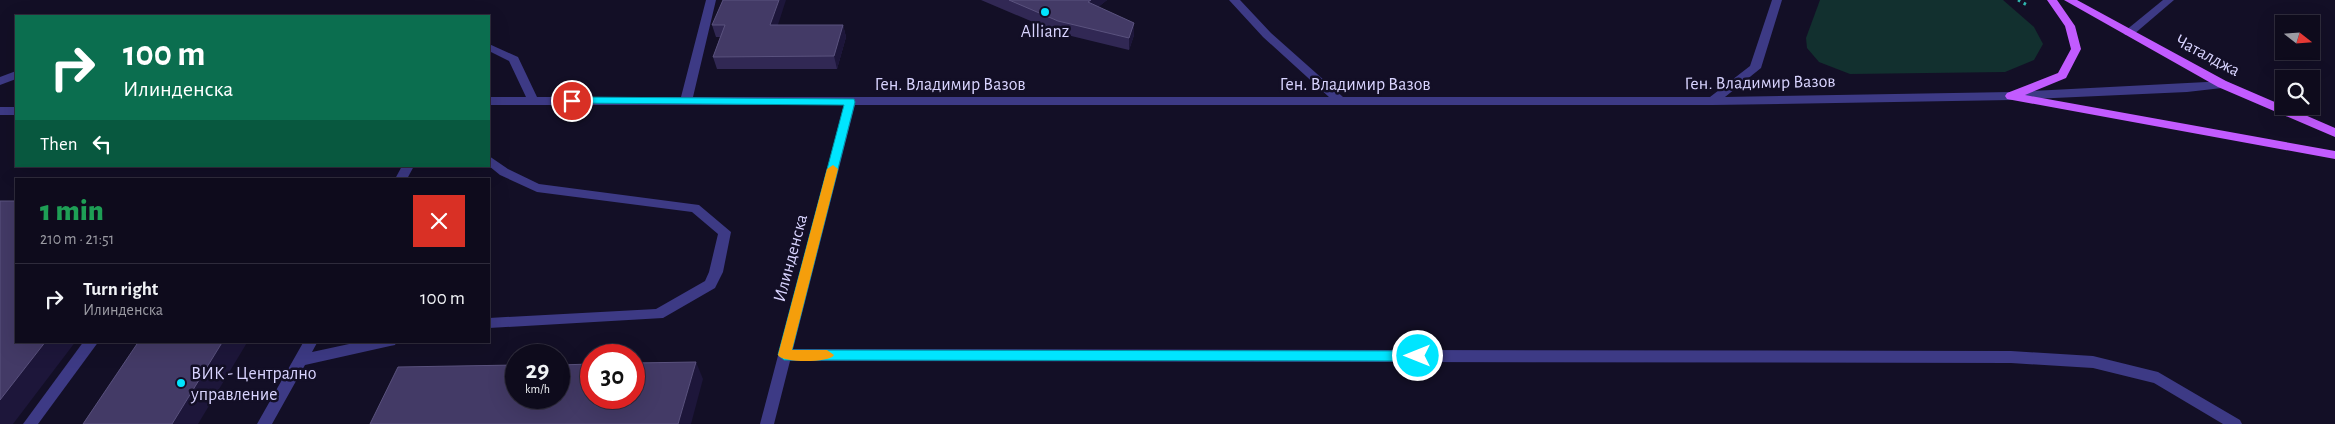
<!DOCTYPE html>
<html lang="en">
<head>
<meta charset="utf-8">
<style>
  body { margin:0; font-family:"Alegreya Sans",sans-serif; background:#171425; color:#f1f3f6; height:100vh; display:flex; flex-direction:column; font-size:19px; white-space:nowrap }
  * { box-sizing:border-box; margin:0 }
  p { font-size:16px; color:#9b9ba3 }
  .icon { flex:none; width:28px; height:28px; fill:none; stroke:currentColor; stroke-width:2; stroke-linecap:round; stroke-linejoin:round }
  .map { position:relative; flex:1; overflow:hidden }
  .details { position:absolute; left:15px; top:178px; width:475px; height:165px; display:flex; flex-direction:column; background:#0e0b1c; border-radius:0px; box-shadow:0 5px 20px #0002,0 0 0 1px #2e2b3b }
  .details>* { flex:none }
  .top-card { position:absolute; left:15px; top:15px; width:475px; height:152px; border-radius:0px; box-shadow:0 5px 20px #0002,0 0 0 1px #2e2b3b; background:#0b6e4f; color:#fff; overflow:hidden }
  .needle { width:32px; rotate:107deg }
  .tools { position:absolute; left:2275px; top:15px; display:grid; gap:10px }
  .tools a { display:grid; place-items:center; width:45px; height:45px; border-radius:0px; background:#0e0b1c; box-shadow:0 5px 20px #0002,0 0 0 1px #2e2b3b; font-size:25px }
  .speed { position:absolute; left:505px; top:344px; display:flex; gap:10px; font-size:25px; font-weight:700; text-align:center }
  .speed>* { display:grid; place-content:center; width:65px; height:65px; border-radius:50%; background:#0e0b1c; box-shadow:0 5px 20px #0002,0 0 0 1px #2e2b3b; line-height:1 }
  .speed small { font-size:12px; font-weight:400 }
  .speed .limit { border:8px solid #d22; background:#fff; color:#111 }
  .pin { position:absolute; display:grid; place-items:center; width:42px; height:42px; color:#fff; margin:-21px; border:2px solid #fff; border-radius:50%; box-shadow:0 1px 5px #0007 }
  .me { position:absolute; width:55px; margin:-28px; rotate:270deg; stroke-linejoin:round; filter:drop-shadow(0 0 4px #0008) }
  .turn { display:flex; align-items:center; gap:18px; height:105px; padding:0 25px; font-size:22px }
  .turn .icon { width:65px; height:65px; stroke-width:2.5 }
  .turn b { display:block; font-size:35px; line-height:42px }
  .then { display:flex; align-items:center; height:48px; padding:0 25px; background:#0003; gap:10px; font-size:19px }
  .round { display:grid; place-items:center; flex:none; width:52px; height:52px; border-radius:0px; background:#171425 }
  .headline { display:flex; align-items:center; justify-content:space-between; height:85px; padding:0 25px }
  h1 { font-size:30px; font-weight:800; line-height:38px; color:#1e9e55 }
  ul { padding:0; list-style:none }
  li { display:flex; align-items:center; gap:15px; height:70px; padding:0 25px; border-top:1px solid #2e2b3b }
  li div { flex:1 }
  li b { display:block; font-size:19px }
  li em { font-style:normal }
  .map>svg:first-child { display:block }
  .green { fill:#12302f }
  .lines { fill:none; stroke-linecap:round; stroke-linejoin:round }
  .path { stroke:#2fb8b0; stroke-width:3; stroke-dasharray:2.5 4; stroke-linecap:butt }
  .minor { fill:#3d3a85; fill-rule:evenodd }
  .major { fill:#c25bff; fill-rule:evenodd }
  .wall { fill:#312854 }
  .shaded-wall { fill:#1d163a }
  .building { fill:#433a66; stroke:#5a527e }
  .route { fill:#00e5ff; stroke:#0095a6 }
  .slow { fill:#f59e0b }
  .poi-dot { fill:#00e5ff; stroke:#130f26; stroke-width:2 }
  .labels { text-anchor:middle; stroke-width:5; stroke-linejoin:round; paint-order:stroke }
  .poi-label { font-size:18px; fill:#d9d4ff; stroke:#130f26 }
  .street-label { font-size:18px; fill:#d9d4ff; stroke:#130f26 }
</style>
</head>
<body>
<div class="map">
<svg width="2335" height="424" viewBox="0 0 2335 424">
  <rect width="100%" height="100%" fill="#130f26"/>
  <polygon class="green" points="1820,0 2003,0 2034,27 2043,44 2034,60 2005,72 1850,74 1819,62 1807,48 1806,38"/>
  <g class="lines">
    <polyline class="path" points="2018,0 2029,6"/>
    <g class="minor">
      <polygon points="706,0 716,0 693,97 1329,97 1263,37 1229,0 1240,0 1271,33 1343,97 1710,97 1750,66 1772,0 1782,0 1761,68 1725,97 2011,92 2226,81 2228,84 2226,87 2222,88 2187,92 2011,100 1713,105 855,105 793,349 2011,351 2093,356 2158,372 2240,420 2242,424 2223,424 2154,383 2093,368 2011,363 790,361 774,424 760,424 844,105 489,105 489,97 526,97 509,61 489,51 489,44 518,57 537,97 681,97"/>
      <polygon points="2163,0 2174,0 2133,35 2125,35 2124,33 2125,31"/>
      <polygon points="16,71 16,79 0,85 0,77"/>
      <rect x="0" y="107" width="16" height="8"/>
      <polygon points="489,156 508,169 539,184 699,205 731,232 723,272 715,288 663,318 489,328 489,318 656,309 705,281 709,272 718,234 692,212 537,192 500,175 489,166"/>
      <polygon points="402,166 414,166 407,179 395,179"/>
      <polygon points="84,341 99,341 38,424 23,424"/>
      <polygon points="304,341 318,341 312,352 363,341 397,341 395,345 390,346 305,365 272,424 257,424"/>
    </g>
    <g class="major">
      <polygon points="2047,0 2057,0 2075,26 2081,49 2066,78 2025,95 2335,151 2335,159 2007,99 2005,96 2007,93 2058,73 2071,49 2065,26"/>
      <polygon points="2064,0 2077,0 2226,81 2335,128 2335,137 2218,87"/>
    </g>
  </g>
  <g class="wall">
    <polygon points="981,0 1107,0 1098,7 1134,23 1134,35 1129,50 1059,33"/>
    <polygon points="712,25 843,25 846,37 837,69 717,69 713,57 720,37 716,37"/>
  </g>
  <g class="shaded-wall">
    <polygon points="779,0 786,0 774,37 770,25"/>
    <polygon points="1091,0 1107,0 1089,15 1088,2"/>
    <polygon points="1134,23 1134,35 1129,50 1129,38"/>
    <polygon points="843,25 846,37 837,69 834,56"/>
    <polygon points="46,341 76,341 13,424 0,424 0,400"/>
    <polygon points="223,341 248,341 198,424 172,424"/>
    <polygon points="696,362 703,379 691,424 678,424"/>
  </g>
  <g class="building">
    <polygon points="723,0 779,0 770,25 843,25 834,56 713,57 725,25 712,25"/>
    <polygon points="1009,0 1091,0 1088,2 1134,23 1129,38 1058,21"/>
    <polygon points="0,201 16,201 16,341 46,341 0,400"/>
    <polygon points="139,341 223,341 172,424 83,424"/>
    <polygon points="696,362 678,424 370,424 398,367 516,365 516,398 559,398 559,365 591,364 591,398 634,398 634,363"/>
  </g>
  <polygon class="route" points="572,97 854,99 855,102 792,350 1418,351 1424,356 1418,361 784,360 778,355 844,105 568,103 566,101"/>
  <path class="slow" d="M833,165L838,169L792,350H827L834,355C830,363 782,363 778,355L827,169Z"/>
  <g class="poi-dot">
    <circle cx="1045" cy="12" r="5"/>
    <circle cx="181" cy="383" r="5"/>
  </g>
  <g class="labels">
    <g class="poi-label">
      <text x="1045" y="37">Allianz</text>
      <text x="191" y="379" text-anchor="start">ВИК - Централно<tspan x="191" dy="21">управление</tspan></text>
    </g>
    <g class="street-label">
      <text transform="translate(2208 55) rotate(28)" y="6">Чаталджа</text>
      <text transform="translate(1760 82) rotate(-1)" y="6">Ген. Владимир Вазов</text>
      <text x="950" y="90">Ген. Владимир Вазов</text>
      <text x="1355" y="90">Ген. Владимир Вазов</text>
      <text transform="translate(790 258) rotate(-75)" y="6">Илинденска</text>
    </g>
  </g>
</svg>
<div class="tools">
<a><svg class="needle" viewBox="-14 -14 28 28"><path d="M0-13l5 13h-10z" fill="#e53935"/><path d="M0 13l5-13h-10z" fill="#9b9ba3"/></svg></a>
<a><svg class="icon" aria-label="search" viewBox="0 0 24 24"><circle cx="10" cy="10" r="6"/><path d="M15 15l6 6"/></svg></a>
</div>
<div class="speed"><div>29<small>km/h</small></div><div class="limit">30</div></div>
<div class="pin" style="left:572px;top:101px;background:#d93025"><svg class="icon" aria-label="arrive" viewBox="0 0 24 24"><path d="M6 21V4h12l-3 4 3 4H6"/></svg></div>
<svg class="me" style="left:1418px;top:356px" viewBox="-20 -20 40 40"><circle r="17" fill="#00e5ff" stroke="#fff" stroke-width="3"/><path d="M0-11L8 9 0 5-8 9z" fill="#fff"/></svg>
<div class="top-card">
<div class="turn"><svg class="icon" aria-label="right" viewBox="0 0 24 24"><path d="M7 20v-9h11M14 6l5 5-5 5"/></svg><div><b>100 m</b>Илинденска</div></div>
<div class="then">Then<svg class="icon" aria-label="left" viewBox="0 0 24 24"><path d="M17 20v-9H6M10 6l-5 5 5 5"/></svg></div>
</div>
<section class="details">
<div class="headline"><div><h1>1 min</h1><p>210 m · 21:51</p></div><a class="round" style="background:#d93025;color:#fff"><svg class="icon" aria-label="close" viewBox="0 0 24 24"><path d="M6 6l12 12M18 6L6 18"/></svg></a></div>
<ul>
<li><svg class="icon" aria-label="right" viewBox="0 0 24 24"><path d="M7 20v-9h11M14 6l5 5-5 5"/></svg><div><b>Turn right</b><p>Илинденска</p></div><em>100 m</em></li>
</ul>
</section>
</div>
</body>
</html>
